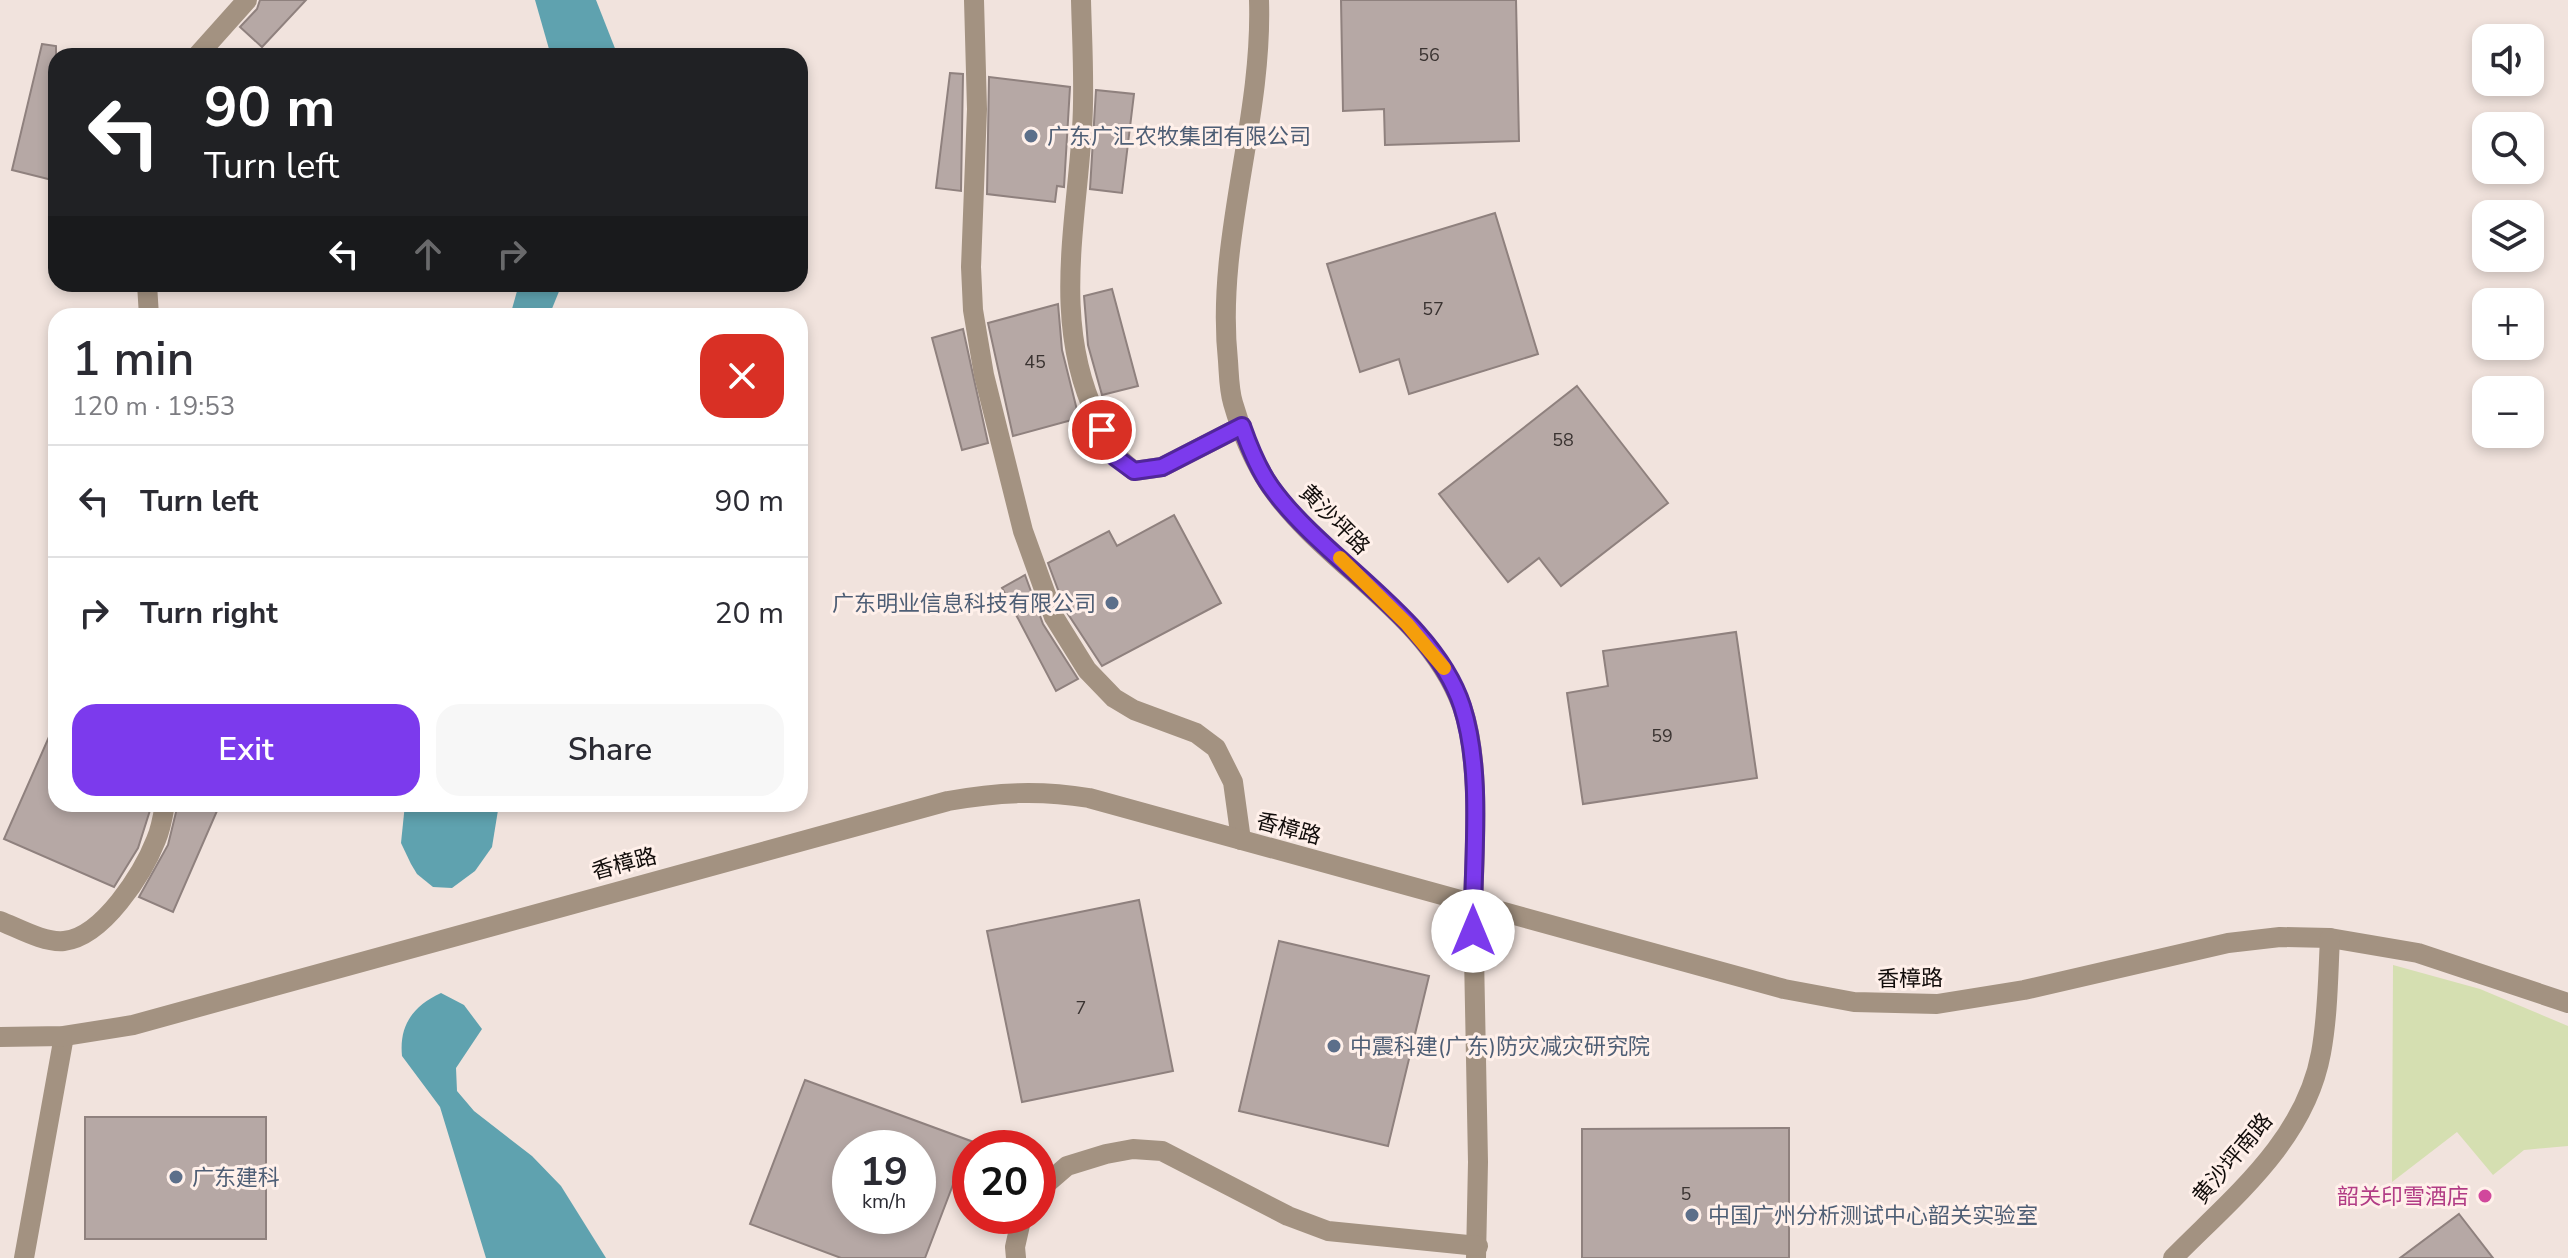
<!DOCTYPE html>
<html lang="en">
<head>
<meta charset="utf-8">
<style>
  body { margin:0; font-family:"Nunito Sans","Noto Sans SC",sans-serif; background:#f7f7f7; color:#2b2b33; height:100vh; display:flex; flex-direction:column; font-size:30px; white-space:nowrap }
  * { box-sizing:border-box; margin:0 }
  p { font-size:26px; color:#7c7c81 }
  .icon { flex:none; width:44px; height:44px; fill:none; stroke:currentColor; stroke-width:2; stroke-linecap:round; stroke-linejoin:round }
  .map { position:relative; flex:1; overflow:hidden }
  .details { position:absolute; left:48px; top:308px; width:760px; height:504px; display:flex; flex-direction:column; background:#fff; border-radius:24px; box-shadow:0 4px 12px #0003 }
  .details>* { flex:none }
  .guide { position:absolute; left:48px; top:48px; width:760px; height:244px; border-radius:24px; box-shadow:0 4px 12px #0003; background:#202124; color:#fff; overflow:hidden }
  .buttons { position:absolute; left:2472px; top:24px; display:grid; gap:16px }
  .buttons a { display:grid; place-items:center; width:72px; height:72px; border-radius:16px; background:#fff; box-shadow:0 4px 12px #0003; font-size:40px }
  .speed { position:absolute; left:832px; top:1130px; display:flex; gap:16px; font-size:40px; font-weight:700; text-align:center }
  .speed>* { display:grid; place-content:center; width:104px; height:104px; border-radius:50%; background:#fff; box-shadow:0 4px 12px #0003; line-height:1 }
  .speed small { font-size:20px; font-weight:400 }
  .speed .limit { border:12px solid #d22; background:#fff; color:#111 }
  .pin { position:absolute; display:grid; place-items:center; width:68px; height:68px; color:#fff; margin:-34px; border:4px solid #fff; border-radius:50%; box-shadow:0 2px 8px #0007 }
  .me { position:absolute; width:88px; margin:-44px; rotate:0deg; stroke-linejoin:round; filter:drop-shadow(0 0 6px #0008) }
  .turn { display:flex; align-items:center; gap:28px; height:168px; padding:0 24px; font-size:36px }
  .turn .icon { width:104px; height:104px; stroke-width:2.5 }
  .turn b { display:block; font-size:56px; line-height:68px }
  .lanes { display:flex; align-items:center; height:76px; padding:0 24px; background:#0003; justify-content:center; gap:40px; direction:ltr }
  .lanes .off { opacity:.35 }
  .round { display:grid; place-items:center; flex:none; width:84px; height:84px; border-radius:24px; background:#f7f7f7 }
  .headline { display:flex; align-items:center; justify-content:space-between; height:136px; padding:0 24px }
  h1 { font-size:48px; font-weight:600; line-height:60px }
  .cta { display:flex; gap:16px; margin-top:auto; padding:16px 24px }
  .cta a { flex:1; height:92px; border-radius:24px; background:#7c3aed; color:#fff; font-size:32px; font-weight:600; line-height:92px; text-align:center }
  .cta a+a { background:#f7f7f7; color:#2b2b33 }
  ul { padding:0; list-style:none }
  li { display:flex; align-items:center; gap:24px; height:112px; padding:0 24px; border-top:2px solid #e1e1e2 }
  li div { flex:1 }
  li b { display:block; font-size:30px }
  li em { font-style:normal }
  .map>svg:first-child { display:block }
  .green { fill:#d5dfb1 }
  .water { fill:#5fa2af }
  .building { fill:#b6a8a5; stroke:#8f817e; stroke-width:2; fill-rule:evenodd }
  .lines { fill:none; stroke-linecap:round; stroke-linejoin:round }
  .lane { stroke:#a39281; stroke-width:20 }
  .street { stroke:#a39281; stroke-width:20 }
  .route-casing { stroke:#51269a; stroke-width:20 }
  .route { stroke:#7c3aed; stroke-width:14 }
  .slow { stroke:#f59e0b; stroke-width:14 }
  .service-dot { fill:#5c6f8a; stroke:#fff0ea; stroke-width:3 }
  .hotel-dot { fill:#d1479c; stroke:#fff0ea; stroke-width:3 }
  .labels { text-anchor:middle; stroke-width:6; stroke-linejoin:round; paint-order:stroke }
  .number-label { font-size:18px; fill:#3a3331 }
  .service-label { font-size:22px; fill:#4e5e75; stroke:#fff0ea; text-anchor:start }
  .street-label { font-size:22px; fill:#110c0a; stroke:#fff0ea }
  .hotel-label { font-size:22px; fill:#b23c85; stroke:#fff0ea; text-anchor:end }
</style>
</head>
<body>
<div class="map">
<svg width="2568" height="1258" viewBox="0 0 2568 1258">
  <rect width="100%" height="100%" fill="#f1e3dd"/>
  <polygon class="green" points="2393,965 2480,989 2568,1026 2568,1146 2524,1150 2493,1175 2457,1132 2392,1182"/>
  <g class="water">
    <polygon points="535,0 596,0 618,56 551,56"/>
    <polygon points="519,284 562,284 549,316 510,316"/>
    <polygon points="405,804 499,804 492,847 475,871 452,888 433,887 417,874 411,864 401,843"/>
    <path d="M441,993L464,1005L482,1029L456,1068L457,1091L474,1111L532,1156L561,1186L606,1258H486L440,1107L402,1056C399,1025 413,1006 441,993Z"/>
  </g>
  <g class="building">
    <polygon points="260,0 306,0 262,47 240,27 257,9"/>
    <polygon points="1341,0 1516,0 1519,141 1385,145 1384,109 1343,111"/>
    <polygon points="42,44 56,46 56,181 12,170"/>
    <polygon points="950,73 963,74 961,191 936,188"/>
    <polygon points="989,77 1070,87 1064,187 1057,186 1055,202 987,194"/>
    <polygon points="1096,90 1134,94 1122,193 1090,189"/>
    <polygon points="1495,213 1538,354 1409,394 1399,359 1360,372 1327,264"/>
    <polygon points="1112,289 1138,386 1102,395 1088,345 1084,296"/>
    <polygon points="1058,304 1062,350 1079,418 1013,436 988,323"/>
    <polygon points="963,329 988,443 962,450 932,338"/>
    <polygon points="1577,386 1668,503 1561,586 1539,558 1508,582 1439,494"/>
    <polygon points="1174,515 1221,603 1102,666 1066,611 1048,563 1109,531 1117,546"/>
    <polygon points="1025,575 1043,624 1078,679 1056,691 1002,588"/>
    <polygon points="1736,632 1757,778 1583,804 1567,693 1608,686 1603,651"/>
    <polygon points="56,721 56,804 152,804 138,848 114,887 4,839"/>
    <polygon points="178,804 220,804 173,912 139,897 168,845"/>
    <polygon points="1139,900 1173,1071 1022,1102 987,931"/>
    <polygon points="1279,941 1429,976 1388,1146 1239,1111"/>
    <path d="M805,1080L979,1144L978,1148H967L925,1258H841L750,1224ZM850,1148H918V1216H850Z"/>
    <rect x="85" y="1117" width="181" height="122"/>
    <polygon points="1789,1128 1789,1258 1582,1258 1582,1129"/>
    <polygon points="2459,1214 2493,1258 2400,1258"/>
  </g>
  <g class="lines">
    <g class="lane">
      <polyline points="974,0 977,109 971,267 973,310 984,375 1023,531 1054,617 1087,670 1114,698 1134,710 1196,733 1216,748 1233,782 1241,840"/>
      <path d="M1081,0C1082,43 1085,86 1082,129C1076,227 1052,324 1097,418C1109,444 1111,454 1134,471L1162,467L1242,426"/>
      <polyline points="197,56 247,0"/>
      <polyline points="147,284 149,316"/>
      <polyline points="1473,903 1478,1162 1476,1258"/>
      <path d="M0,921C18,928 44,943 64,941C103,937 143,873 156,840C161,829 163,816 165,804"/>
      <polyline points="1038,1191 1067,1166 1106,1154 1133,1149 1162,1151 1288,1216 1328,1231 1478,1246"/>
      <polyline points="24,1258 64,1036"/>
      <polyline points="1016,1258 1015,1247 1022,1216"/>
    </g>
    <g class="street">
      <path d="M1259,0C1263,122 1215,240 1228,361C1229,375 1229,390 1233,403C1241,431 1254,462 1270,486C1324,564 1426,612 1461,704C1481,756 1475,846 1473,903"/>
      <path d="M0,1037L64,1036L133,1025L948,801C997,792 1040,790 1089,798L1784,989L1854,1002L1937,1004L2024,990L2228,943L2280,937L2330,938L2418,953L2568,1003"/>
      <path d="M2173,1258C2232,1198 2305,1141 2321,1053C2328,1015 2328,976 2330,938"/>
    </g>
  </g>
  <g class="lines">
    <defs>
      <path id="route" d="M1102,430L1115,457L1134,471L1162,467L1242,426C1249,446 1258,469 1271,487C1323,560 1434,619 1462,706C1484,775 1472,860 1473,931"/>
    </defs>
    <use href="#route" class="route-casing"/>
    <use href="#route" class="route"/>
    <polyline class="slow" points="1340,558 1407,624 1444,668"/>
  </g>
  <g class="service-dot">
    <circle cx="1031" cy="136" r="8"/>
    <circle cx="1112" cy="603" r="8"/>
    <circle cx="1334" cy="1046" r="8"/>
    <circle cx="176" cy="1177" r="8"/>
    <circle cx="1692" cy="1215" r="8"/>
  </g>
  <circle class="hotel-dot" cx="2485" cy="1196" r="8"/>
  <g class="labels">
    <g class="number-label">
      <text x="1429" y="61">56</text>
      <text x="1433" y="315">57</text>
      <text x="1035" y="368">45</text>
      <text x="1563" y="446">58</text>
      <text x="1662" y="742">59</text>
      <text x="1081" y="1014">7</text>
      <text x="1686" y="1200">5</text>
    </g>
    <g class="service-label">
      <text x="1047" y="144">广东广汇农牧集团有限公司</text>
      <text x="1096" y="611" text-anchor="end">广东明业信息科技有限公司</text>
      <text x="1350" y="1054">中震科建(广东)防灾减灾研究院</text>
      <text x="192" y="1185">广东建科</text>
      <text x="1708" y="1223">中国广州分析测试中心韶关实验室</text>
    </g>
    <g class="street-label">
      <text transform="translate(1335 519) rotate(45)" y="8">黄沙坪路</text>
      <text transform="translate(1289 828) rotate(15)" y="8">香樟路</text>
      <text transform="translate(624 863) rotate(-15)" y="8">香樟路</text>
      <text transform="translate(1910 978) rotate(-1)" y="8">香樟路</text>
      <text transform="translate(2232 1158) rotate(-50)" y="8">黄沙坪南路</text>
    </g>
    <g class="hotel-label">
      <text x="2469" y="1204">韶关印雪酒店</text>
    </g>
  </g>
</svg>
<div class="buttons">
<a><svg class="icon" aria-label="sound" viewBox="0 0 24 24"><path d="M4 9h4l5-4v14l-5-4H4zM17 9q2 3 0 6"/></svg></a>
<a><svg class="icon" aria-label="search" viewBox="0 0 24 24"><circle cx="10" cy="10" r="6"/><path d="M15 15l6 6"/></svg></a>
<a><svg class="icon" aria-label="layers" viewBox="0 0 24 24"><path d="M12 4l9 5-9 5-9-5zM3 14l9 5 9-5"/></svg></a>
<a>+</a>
<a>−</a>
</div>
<div class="speed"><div>19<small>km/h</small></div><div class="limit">20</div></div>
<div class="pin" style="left:1102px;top:430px;background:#d93025"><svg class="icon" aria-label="arrive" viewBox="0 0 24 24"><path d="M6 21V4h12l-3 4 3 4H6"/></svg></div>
<svg class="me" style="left:1473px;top:931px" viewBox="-20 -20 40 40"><circle r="19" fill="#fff"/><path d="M0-13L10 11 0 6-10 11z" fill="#7c3aed"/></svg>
<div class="guide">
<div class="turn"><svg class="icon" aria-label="left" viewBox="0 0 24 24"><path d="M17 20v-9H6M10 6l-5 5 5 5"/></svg><div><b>90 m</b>Turn left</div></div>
<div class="lanes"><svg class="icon" aria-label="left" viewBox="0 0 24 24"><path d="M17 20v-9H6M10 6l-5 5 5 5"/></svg><svg class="icon off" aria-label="ahead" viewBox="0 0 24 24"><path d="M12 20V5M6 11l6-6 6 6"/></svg><svg class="icon off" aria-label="right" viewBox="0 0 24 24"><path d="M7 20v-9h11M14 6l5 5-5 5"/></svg></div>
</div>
<section class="details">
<div class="headline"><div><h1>1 min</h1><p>120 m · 19:53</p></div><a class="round" style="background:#d93025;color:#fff"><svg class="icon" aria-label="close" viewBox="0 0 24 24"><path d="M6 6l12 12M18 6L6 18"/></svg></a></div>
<ul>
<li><svg class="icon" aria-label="left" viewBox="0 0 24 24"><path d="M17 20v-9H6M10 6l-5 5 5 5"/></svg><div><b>Turn left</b></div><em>90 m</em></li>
<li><svg class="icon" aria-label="right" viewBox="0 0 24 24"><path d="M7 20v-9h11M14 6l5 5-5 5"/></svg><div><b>Turn right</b></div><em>20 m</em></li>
</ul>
<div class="cta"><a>Exit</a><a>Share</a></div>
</section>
</div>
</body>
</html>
